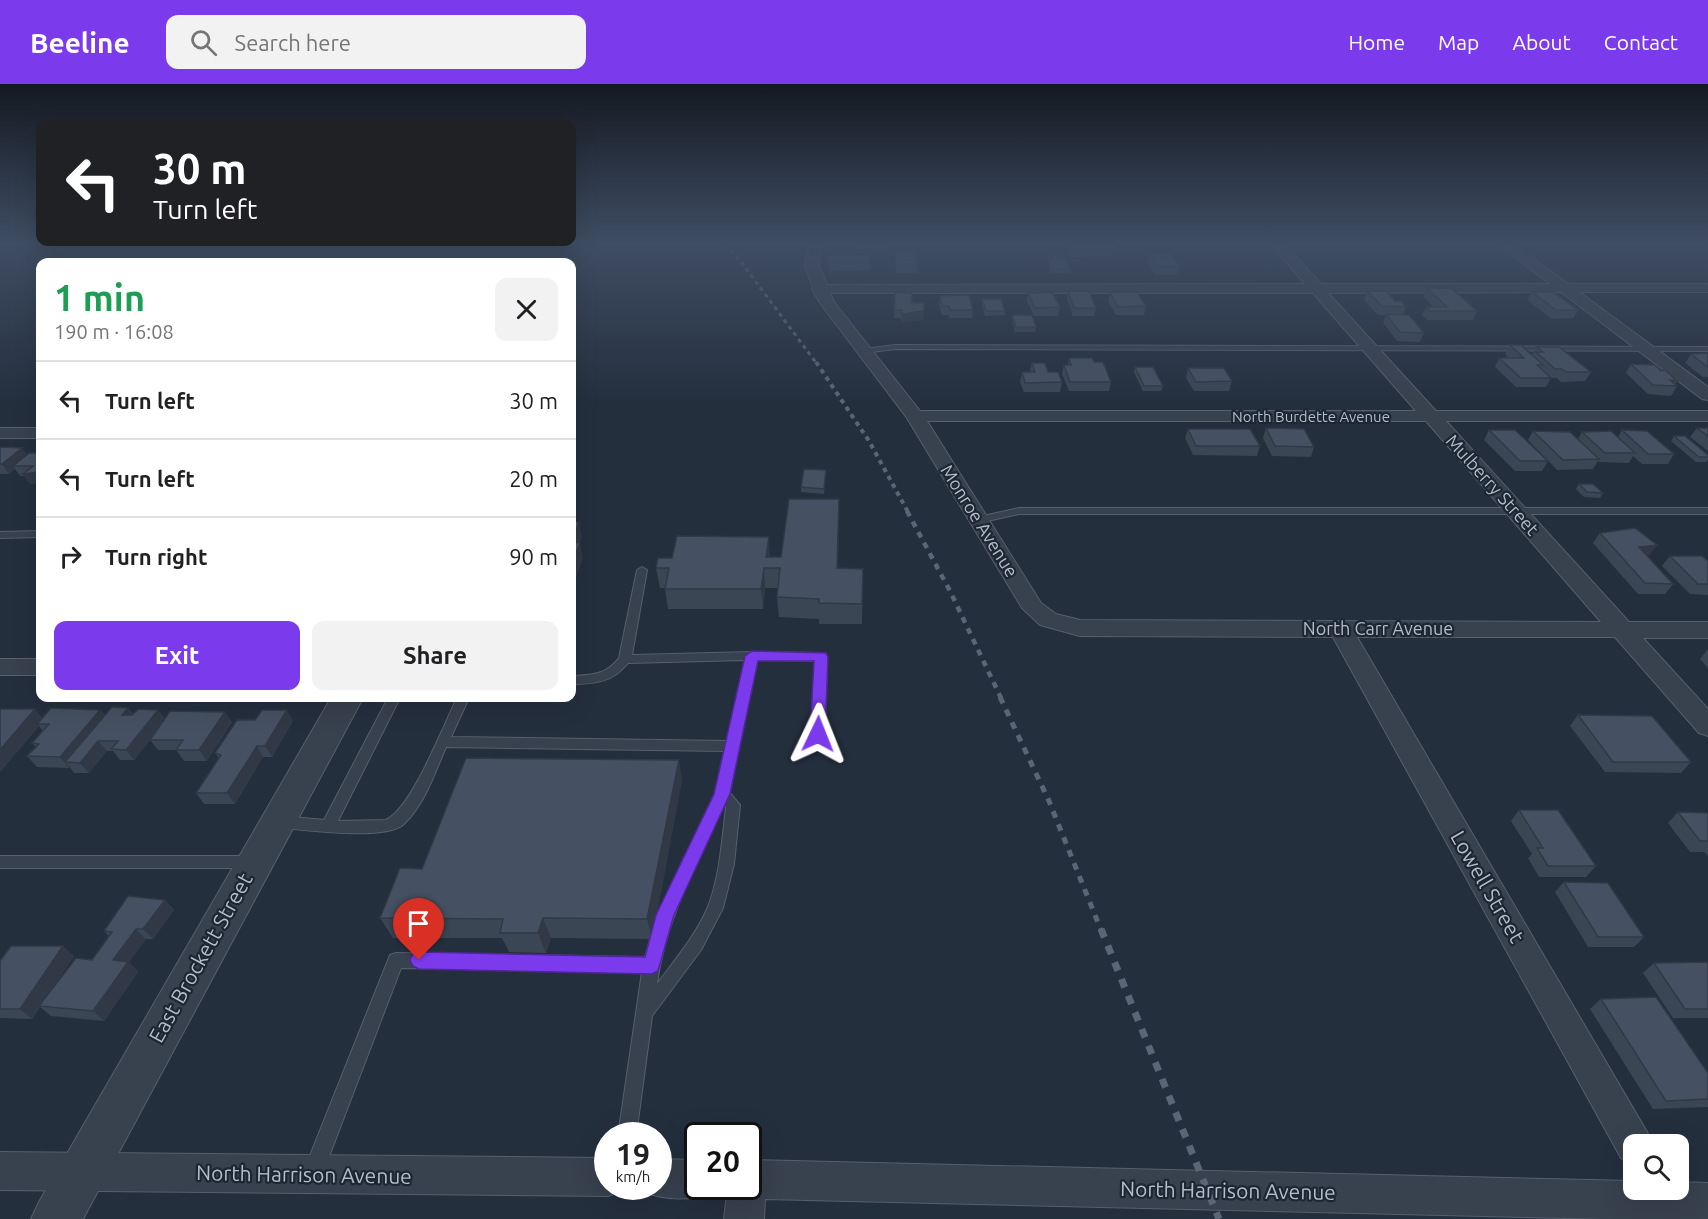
<!DOCTYPE html>
<html lang="en">
<head>
<meta charset="utf-8">
<style>
  body { margin:0; font-family:Ubuntu,sans-serif; background:#f2f2f2; color:#202124; height:100vh; display:flex; flex-direction:column; font-size:22px; white-space:nowrap }
  * { box-sizing:border-box; margin:0 }
  p { font-size:20px; color:#757577 }
  .icon { flex:none; width:33px; height:33px; fill:none; stroke:currentColor; stroke-width:2; stroke-linecap:round; stroke-linejoin:round }
  .map { position:relative; flex:1; overflow:hidden }
  .sheet { position:absolute; left:36px; top:174px; width:540px; height:444px; display:flex; flex-direction:column; background:#fff; border-radius:12px; box-shadow:0 6px 24px #0002 }
  .sheet>* { flex:none }
  .hud { position:absolute; left:36px; top:36px; width:540px; height:126px; border-radius:12px; box-shadow:0 6px 24px #0002; background:#202124; color:#fff; overflow:hidden }
  .buttons { position:absolute; left:1623px; top:1050px; display:grid; gap:12px }
  .buttons a { display:grid; place-items:center; width:66px; height:66px; border-radius:12px; background:#fff; box-shadow:0 6px 24px #0002; font-size:30px }
  .speed { position:absolute; left:594px; top:1038px; display:flex; gap:12px; font-size:30px; font-weight:700; text-align:center }
  .speed>* { display:grid; place-content:center; width:78px; height:78px; border-radius:50%; background:#fff; box-shadow:0 6px 24px #0002; line-height:1 }
  .speed small { font-size:15px; font-weight:400 }
  .speed .limit { border:3px solid #111; border-radius:9px; background:#fff; color:#111 }
  .pin { position:absolute; display:grid; place-items:center; width:51px; height:51px; color:#fff; margin:-62px -26px; border-radius:50% 50% 50% 0; rotate:-45deg; box-shadow:0 0 6px #0007 }
  .pin .icon { rotate:45deg }
  .me { position:absolute; width:66px; margin:-33px; rotate:2deg; stroke-linejoin:round; filter:drop-shadow(0 0 4px #0008) }
  .turn { display:flex; align-items:center; gap:21px; height:126px; padding:0 18px; font-size:27px }
  .turn .icon { width:78px; height:78px; stroke-width:2.5 }
  .turn b { display:block; font-size:42px; line-height:51px }
  .round { display:grid; place-items:center; flex:none; width:63px; height:63px; border-radius:12px; background:#f2f2f2 }
  .headline { display:flex; align-items:center; justify-content:space-between; height:102px; padding:0 18px }
  h1 { font-size:36px; font-weight:600; line-height:45px; color:#1e9e55 }
  .primary-button { display:flex; gap:12px; margin-top:auto; padding:12px 18px }
  .primary-button a { flex:1; height:69px; border-radius:12px; background:#7c3aed; color:#fff; font-size:24px; font-weight:600; line-height:69px; text-align:center }
  .primary-button a+a { background:#f2f2f2; color:#202124 }
  ul { padding:0; list-style:none }
  li { display:flex; align-items:center; gap:18px; height:78px; padding:0 18px; border-top:2px solid #e0e0e0 }
  li div { flex:1 }
  li b { display:block; font-size:22px }
  li em { font-style:normal }
  header { display:flex; align-items:center; gap:36px; box-sizing:border-box; height:84px; padding:0 30px; background:#7c3aed; color:#fff }
  header strong { font-size:28px }
  nav { display:flex; gap:33px; margin-inline-start:auto; font-size:21px }
  .search { width:420px; height:54px; background:#f2f2f2; display:flex; align-items:center; gap:15px; box-sizing:border-box; padding:0 21px; border-radius:12px; color:#757577; font-size:22px }
  .map>svg:first-child { display:block }
  .lines { fill:none; stroke-linecap:round; stroke-linejoin:round }
  .service-casing { stroke:#565f6c; stroke-width:2 }
  .minor-casing { stroke:#565f6c; stroke-width:2 }
  .tertiary-casing { stroke:#565f6c; stroke-width:2 }
  .service { fill:#38414e; fill-rule:evenodd }
  .minor { fill:#38414e; fill-rule:evenodd }
  .tertiary { fill:#38414e; fill-rule:evenodd }
  .rail-far4 { stroke:#5a6575; stroke-width:3; stroke-dasharray:4 4; stroke-linecap:butt }
  .rail-far3 { stroke:#5a6575; stroke-width:4; stroke-dasharray:4.5 4.5; stroke-linecap:butt }
  .rail-far2 { stroke:#5a6575; stroke-width:4.5; stroke-dasharray:6 6; stroke-linecap:butt }
  .rail-far1 { stroke:#5a6575; stroke-width:5; stroke-dasharray:7 7; stroke-linecap:butt }
  .rail { stroke:#5a6575; stroke-width:7; stroke-dasharray:9 9; stroke-linecap:butt }
  .wall { fill:#3b4654 }
  .shaded-wall { fill:#303945 }
  .building { fill:#455162; stroke:#303945; stroke-width:1.5 }
  .route { fill:#7c3aed; stroke:#51269a; stroke-width:1.5 }
  .labels { text-anchor:middle; stroke-width:4.5; stroke-linejoin:round; paint-order:stroke }
  .far-street-label { font-size:15px; fill:#b4bcc9; stroke:#1d2633 }
  .street-label { font-size:18px; fill:#b4bcc9; stroke:#1d2633 }
  .near-street-label { font-size:21px; fill:#b4bcc9; stroke:#1d2633 }
</style>
</head>
<body>
<header>
<strong>Beeline</strong>
<div class="search"><svg class="icon" aria-label="search" viewBox="0 0 24 24"><circle cx="10" cy="10" r="6"/><path d="M15 15l6 6"/></svg>Search here</div>
<nav><a>Home</a><a>Map</a><a>About</a><a>Contact</a></nav>
</header>
<div class="map">
<svg width="1708" height="1135" viewBox="0 0 1708 1135">
  <rect width="100%" height="100%" fill="#242f3e"/>
  <g class="lines">
    <defs>
      <g id="service">
        <polygon points="895,261 1708,263 1708,267 895,265 864,269 860,267 864,265"/>
        <polygon points="1019,424 1708,424 1708,430 1019,430 978,439 973,436 974,434"/>
        <polygon points="40,447 40,453 0,454 0,448"/>
        <path d="M642,483L647,486L632,571L752,568L821,569L827,573L825,650L823,653H813L811,650L815,577L757,576L729,708L740,721L734,780L723,824L701,866L652,932L636,1052H618L642,888L401,884L322,1091L315,1094L308,1091L305,1084L390,871L396,869L645,873L657,831L715,710L725,667L446,663C435,688 425,720 404,740C386,757 308,746 282,744L277,742L275,738L277,734L282,732L324,736L388,614H400L338,737L386,736C412,724 443,642 457,614H469L451,653L727,657L745,576L628,579C613,598 595,600 572,600V592C592,591 606,591 619,574L637,486ZM724,721L726,723C722,756 720,791 708,823C696,851 675,876 657,900C665,836 697,779 724,721Z"/>
        <polygon points="0,772 251,772 256,774 258,778 256,782 251,784 0,784"/>
      </g>
      <g id="minor">
        <path d="M809,160H821L819,182L827,201L1305,200L1271,160H1284L1321,200H1550L1499,160H1513L1568,200H1708V208H1579L1708,303V316L1702,315L1561,208L1328,209L1436,327H1708V337H1446L1629,538H1708V554H1643L1708,625V652L1699,649L1615,553H1357L1647,1048L1652,1060H1634V1079L1621,1074L1333,553L1080,552L1040,541L1022,524L907,334L820,219L812,205L813,203L805,182ZM830,209H1313L1416,327H920L834,218ZM927,337H1426L1601,538L1080,536L1056,530L1041,519Z"/>
        <rect x="0" y="344" width="40" height="10"/>
        <rect x="0" y="575" width="40" height="16"/>
        <polygon points="0,1068 608,1074 608,1102 623,1102 622,1107 608,1112 0,1106"/>
        <path d="M658,1075L698,1076V1102H714L712,1109C691,1117 665,1116 644,1108L642,1102H658Z"/>
        <polygon points="748,1076 1634,1097 1634,1106 1678,1106 1678,1098 1708,1099 1708,1135 1607,1135 765,1115 764,1135 724,1135 728,1102 748,1102"/>
      </g>
      <polygon id="tertiary" points="331,614 363,614 83,1135 31,1135 39,1118"/>
    </defs>
    <use href="#service" class="service-casing"/>
    <use href="#minor" class="minor-casing"/>
    <use href="#tertiary" class="tertiary-casing"/>
    <use href="#service" class="service"/>
    <use href="#minor" class="minor"/>
    <use href="#tertiary" class="tertiary"/>
    <polyline class="rail-far4" points="725,160 742,179 817,280"/>
    <polyline class="rail-far3" points="816,278 869,357 908,428"/>
    <polyline class="rail-far2" points="907,427 950,507 1001,614"/>
    <polyline class="rail-far1" points="1000,613 1049,717 1101,846"/>
    <polyline class="rail" points="1101,845 1219,1135"/>
  </g>
  <g class="wall">
    <polygon points="858,160 887,160 887,164 859,165"/>
    <polygon points="1066,160 1112,160 1114,164 1113,172 1070,173 1066,166"/>
    <polygon points="895,166 917,180 917,189 896,189"/>
    <polygon points="1149,170 1179,182 1177,191 1155,191 1148,178"/>
    <polygon points="828,171 870,178 870,186 829,187"/>
    <polygon points="1048,172 1070,185 1070,189 1050,189 1049,177 1048,176"/>
    <polygon points="1427,204 1477,227 1473,236 1427,236 1422,231 1426,223 1434,223 1423,213"/>
    <polygon points="1068,207 1096,224 1094,232 1073,232 1067,215"/>
    <polygon points="1367,207 1395,217 1406,223 1403,231 1424,249 1420,258 1397,257 1383,239 1386,231 1378,231 1364,216"/>
    <polygon points="895,208 924,227 923,236 902,238 901,234 894,234"/>
    <polygon points="1110,208 1146,222 1144,231 1116,231 1108,217"/>
    <polygon points="1532,208 1578,226 1574,234 1552,235 1527,216"/>
    <polygon points="1028,209 1060,223 1058,232 1034,232 1027,217"/>
    <polygon points="940,212 973,226 972,234 949,234 949,231 942,231 939,220"/>
    <polygon points="982,215 1005,227 1005,231 985,232 982,219"/>
    <polygon points="1012,231 1036,243 1035,248 1015,248 1012,235"/>
    <polygon points="1510,261 1532,271 1537,263 1591,288 1585,297 1561,298 1557,294 1551,294 1546,303 1516,303 1495,283 1499,274 1509,274 1505,270"/>
    <polygon points="1708,269 1708,293 1703,293 1685,279 1691,270"/>
    <polygon points="1069,274 1094,278 1111,298 1109,307 1069,307 1062,290 1064,281 1068,281"/>
    <polygon points="1032,279 1048,288 1062,298 1060,308 1024,308 1020,298 1022,288 1030,288"/>
    <polygon points="1631,280 1661,287 1677,297 1675,301 1677,302 1671,312 1648,310 1626,289"/>
    <polygon points="1135,283 1163,302 1161,307 1143,307 1134,288"/>
    <polygon points="1188,284 1232,297 1229,307 1194,307 1186,294"/>
    <polygon points="1266,344 1314,363 1311,373 1272,372 1263,354"/>
    <polygon points="1697,344 1708,344 1708,367 1690,353"/>
    <polygon points="1188,345 1260,362 1257,372 1193,371 1185,354"/>
    <polygon points="1489,346 1548,377 1542,387 1515,387 1484,356"/>
    <polygon points="1622,346 1674,370 1668,380 1642,380 1633,372 1629,379 1599,378 1598,377 1593,385 1557,386 1528,356 1533,347 1578,355 1582,348 1618,353"/>
    <polygon points="1674,352 1708,371 1708,376 1706,378 1696,378 1671,357"/>
    <polygon points="0,363 27,371 40,369 40,399 30,400 24,392 20,392 15,385 9,390 0,390"/>
    <polygon points="826,386 824,410 801,408 801,403"/>
    <polygon points="1579,400 1603,409 1600,414 1584,413 1576,405"/>
    <polygon points="839,415 838,484 863,485 862,540 819,540 819,535 779,533 777,513 778,504 765,504 763,525 668,525 665,504 660,504 656,484 770,473 781,473"/>
    <polygon points="1600,449 1650,471 1646,471 1673,500 1665,510 1638,510 1593,459"/>
    <polygon points="1670,472 1708,477 1708,511 1690,510 1662,482"/>
    <polygon points="1708,565 1708,584 1700,575"/>
    <polygon points="128,624 133,630 158,626 165,635 232,638 207,677 184,677 176,666 158,666 150,656 134,676 120,676 113,667 107,667 89,689 74,689 70,683 69,684 37,683 27,672 36,663 32,659 43,647 39,642 0,688 35,625 42,634 100,626 105,631"/>
    <polygon points="1578,631 1691,678 1681,689 1605,688 1570,642"/>
    <polygon points="293,637 272,673 263,673 235,720 204,720 196,709 219,674 215,669"/>
    <polygon points="682,696 652,855 551,854 546,869 509,868 502,854 393,854 380,834 422,785"/>
    <polygon points="1519,726 1596,782 1586,793 1539,793 1528,774 1532,770 1511,737"/>
    <polygon points="1678,728 1708,729 1708,772 1704,768 1690,768 1668,739"/>
    <polygon points="1564,798 1644,853 1634,863 1588,863 1555,808"/>
    <polygon points="165,816 174,826 153,855 146,855 129,878 138,888 104,937 51,932 40,923 32,935 0,934 0,877 63,862 74,872 47,912 92,876 109,852 104,847"/>
    <polygon points="1708,878 1708,934 1673,934 1643,889 1654,879"/>
    <polygon points="1601,915 1708,989 1708,1023 1653,1025 1590,925"/>
  </g>
  <g class="shaded-wall">
    <polygon points="924,227 923,236 902,238 902,230"/>
    <polygon points="22,364 29,373 13,382 15,385 9,390 2,380"/>
    <polygon points="40,387 40,399 30,400 23,390"/>
    <polygon points="839,415 839,435 837,503 837,484"/>
    <polygon points="579,438 582,453 578,464 580,459 583,474 572,506 572,456"/>
    <polygon points="769,453 770,472 768,484 766,473"/>
    <polygon points="1657,461 1650,471 1632,474 1639,463"/>
    <polygon points="764,484 765,504 763,525 761,505"/>
    <polygon points="128,624 136,634 122,631"/>
    <polygon points="35,625 44,636 37,640 39,642 0,688 0,666"/>
    <polygon points="100,626 109,636 65,678 70,683 69,684 60,673"/>
    <polygon points="158,626 165,636 134,676 126,666"/>
    <polygon points="287,626 293,637 272,673 265,662"/>
    <polygon points="225,628 232,638 207,677 199,666"/>
    <polygon points="98,657 107,667 89,689 80,679"/>
    <polygon points="257,662 263,673 235,720 227,709"/>
    <polygon points="679,676 682,696 652,855 647,835"/>
    <polygon points="165,816 174,826 153,855 143,845"/>
    <polygon points="543,834 551,854 546,869 538,849"/>
    <polygon points="136,845 146,855 129,878 138,888 104,937 93,927 113,876"/>
    <polygon points="63,862 74,872 32,935 20,925"/>
  </g>
  <g class="building">
    <polygon points="859,160 887,160 859,161"/>
    <polygon points="1068,160 1112,160 1114,164 1071,165"/>
    <polygon points="895,166 915,166 917,180 896,180"/>
    <polygon points="1149,170 1171,170 1179,182 1157,182"/>
    <polygon points="828,171 869,171 870,178 828,178"/>
    <polygon points="1048,172 1064,172 1070,185 1050,185 1049,176 1055,176"/>
    <polygon points="1427,204 1451,204 1477,227 1430,227 1426,223 1447,223"/>
    <polygon points="1068,207 1089,207 1096,224 1074,224"/>
    <polygon points="1367,207 1386,207 1395,217 1401,217 1406,223 1382,222"/>
    <polygon points="895,208 912,209 912,219 924,219 924,227 902,230 902,226 894,226"/>
    <polygon points="1052,208 1060,223 1035,224 1028,209"/>
    <polygon points="1110,208 1137,208 1146,222 1118,223"/>
    <polygon points="1532,208 1553,208 1578,226 1556,226"/>
    <polygon points="969,211 973,226 950,226 949,222 942,222 940,212"/>
    <polygon points="982,215 1001,215 1005,227 986,227"/>
    <polygon points="1386,230 1409,231 1424,249 1400,248"/>
    <polygon points="1012,231 1032,231 1036,243 1016,243"/>
    <polygon points="1510,261 1521,261 1543,281 1537,281 1551,294 1521,294 1499,274 1524,274"/>
    <polygon points="1537,263 1559,263 1591,288 1566,288 1562,285 1555,285 1536,268 1543,268"/>
    <polygon points="1708,269 1708,283 1691,270"/>
    <polygon points="1069,274 1092,274 1094,278 1103,278 1111,298 1070,298 1064,281 1071,281"/>
    <polygon points="1032,279 1045,279 1048,288 1058,288 1062,298 1025,299 1022,288 1035,288"/>
    <polygon points="1631,280 1655,281 1661,287 1665,286 1677,297 1670,296 1677,302 1653,301"/>
    <polygon points="1135,283 1153,283 1163,302 1144,302"/>
    <polygon points="1188,284 1224,284 1232,297 1196,298"/>
    <polygon points="1266,344 1304,345 1314,363 1275,362"/>
    <polygon points="1697,344 1708,344 1708,352"/>
    <polygon points="1188,345 1250,345 1260,362 1196,362"/>
    <polygon points="1489,346 1515,346 1548,377 1520,377"/>
    <polygon points="1622,346 1647,347 1674,370 1648,370"/>
    <polygon points="1533,347 1570,348 1599,375 1563,376"/>
    <polygon points="1611,347 1635,369 1605,369 1582,348"/>
    <polygon points="1674,352 1685,352 1708,371 1708,373 1699,373"/>
    <polygon points="0,363 22,364 2,380 0,380"/>
    <polygon points="29,369 40,369 40,387 39,388 23,390 33,382 13,382"/>
    <polygon points="804,385 826,386 824,405 801,403"/>
    <polygon points="1579,400 1593,400 1603,409 1587,408"/>
    <polygon points="789,415 839,415 837,484 863,485 862,520 819,519 819,515 777,513 780,484 764,484 761,505 665,505 669,484 656,484 658,474 672,474 677,452 769,453 766,473 781,473"/>
    <polygon points="572,438 579,438 572,456"/>
    <polygon points="1635,444 1657,461 1639,463 1673,500 1645,499 1600,449"/>
    <polygon points="572,458 580,459 572,480"/>
    <polygon points="1670,472 1702,472 1708,477 1708,500 1698,500"/>
    <polygon points="112,623 128,624 122,631 132,631 138,625 158,626 126,666 111,665 118,657 98,657 80,679 65,678"/>
    <polygon points="51,624 100,626 60,673 27,672 39,660 32,659 49,640 37,640"/>
    <polygon points="0,625 35,625 0,666"/>
    <polygon points="262,626 287,626 265,662 257,662 227,709 196,709 221,671 215,669 237,636 255,636"/>
    <polygon points="170,627 225,628 199,666 176,666 183,656 150,656"/>
    <polygon points="1578,631 1652,632 1691,678 1613,678"/>
    <polygon points="466,674 679,676 647,835 543,834 538,849 500,849 503,835 380,834 400,784 422,785"/>
    <polygon points="1519,726 1558,726 1596,782 1548,782 1537,764 1543,764"/>
    <polygon points="1678,728 1708,729 1708,757 1700,757"/>
    <polygon points="1564,798 1608,799 1644,853 1598,853"/>
    <polygon points="128,812 165,816 143,845 136,845 113,876 128,878 93,927 39,922 76,874 92,876 112,848 104,847"/>
    <polygon points="11,862 63,862 20,925 0,925 0,877"/>
    <polygon points="1708,878 1708,925 1685,925 1654,879"/>
    <polygon points="1656,913 1708,989 1708,1015 1666,1017 1601,915"/>
  </g>
  <linearGradient id="sky" x2="0" y2="1"><stop stop-color="#141a22"/><stop offset="0.5" stop-color="#3f4d63"/><stop offset="1" stop-color="#3f4d63" stop-opacity="0"/></linearGradient>
  <rect width="1708" height="319" fill="url(#sky)"/>
  <polygon class="route" points="752,567 826,569 828,573 825,650 823,654 813,654 810,650 814,577 758,577 730,710 674,831 658,887 651,890 419,885 413,882 410,876 413,870 419,868 645,873 656,831 714,710 745,572"/>
  <g class="labels">
    <g class="far-street-label">
      <text x="1311" y="338">North Burdette Avenue</text>
    </g>
    <g class="street-label">
      <text transform="translate(1492 401) rotate(48)" y="6">Mulberry Street</text>
      <text transform="translate(979 437) rotate(58)" y="6">Monroe Avenue</text>
      <text x="1378" y="551">North Carr Avenue</text>
    </g>
    <g class="near-street-label">
      <text transform="translate(1487 803) rotate(60)" y="7">Lowell Street</text>
      <text transform="translate(201 874) rotate(-61)" y="7">East Brockett Street</text>
      <text transform="translate(304 1091) rotate(1)" y="7">North Harrison Avenue</text>
      <text transform="translate(1228 1107) rotate(1)" y="7">North Harrison Avenue</text>
    </g>
  </g>
</svg>
<div class="buttons">
<a><svg class="icon" aria-label="search" viewBox="0 0 24 24"><circle cx="10" cy="10" r="6"/><path d="M15 15l6 6"/></svg></a>
</div>
<div class="speed"><div>19<small>km/h</small></div><div class="limit">20</div></div>
<div class="pin" style="left:419px;top:876px;background:#d93025"><svg class="icon" aria-label="arrive" viewBox="0 0 24 24"><path d="M6 21V4h12l-3 4 3 4H6"/></svg></div>
<svg class="me" style="left:818px;top:650px" viewBox="-20 -20 40 40"><path d="M0-17L14 15 0 8-14 15z" fill="#7c3aed" stroke="#fff" stroke-width="4"/></svg>
<div class="hud">
<div class="turn"><svg class="icon" aria-label="left" viewBox="0 0 24 24"><path d="M17 20v-9H6M10 6l-5 5 5 5"/></svg><div><b>30 m</b>Turn left</div></div>
</div>
<section class="sheet">
<div class="headline"><div><h1>1 min</h1><p>190 m · 16:08</p></div><a class="round"><svg class="icon" aria-label="close" viewBox="0 0 24 24"><path d="M6 6l12 12M18 6L6 18"/></svg></a></div>
<ul>
<li><svg class="icon" aria-label="left" viewBox="0 0 24 24"><path d="M17 20v-9H6M10 6l-5 5 5 5"/></svg><div><b>Turn left</b></div><em>30 m</em></li>
<li><svg class="icon" aria-label="left" viewBox="0 0 24 24"><path d="M17 20v-9H6M10 6l-5 5 5 5"/></svg><div><b>Turn left</b></div><em>20 m</em></li>
<li><svg class="icon" aria-label="right" viewBox="0 0 24 24"><path d="M7 20v-9h11M14 6l5 5-5 5"/></svg><div><b>Turn right</b></div><em>90 m</em></li>
</ul>
<div class="primary-button"><a>Exit</a><a>Share</a></div>
</section>
</div>
</body>
</html>
